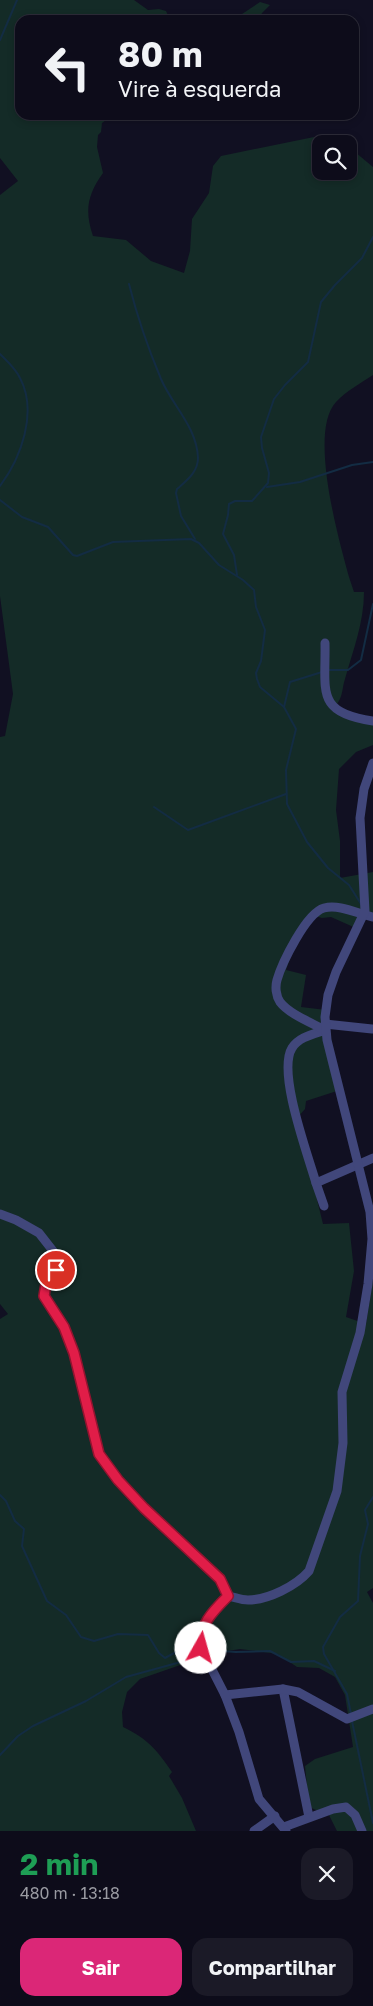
<!DOCTYPE html>
<html lang="pt">
<head>
<meta charset="utf-8">
<style>
  body { margin:0; font-family:"Golos Text",sans-serif; background:#1b1a27; color:#f1f3f6; height:100vh; display:flex; flex-direction:column; font-size:19px; white-space:nowrap }
  * { box-sizing:border-box; margin:0 }
  p { font-size:16px; color:#9a9ba2 }
  .icon { flex:none; width:28px; height:28px; fill:none; stroke:currentColor; stroke-width:2; stroke-linecap:round; stroke-linejoin:round }
  .map { position:relative; height:1831px; overflow:hidden }
  .sheet { display:flex; flex-direction:column; background:#0d0c1a; flex:1 }
  .sheet>* { flex:none }
  .hud { position:absolute; left:15px; top:15px; width:344px; height:105px; border-radius:15px; box-shadow:0 2px 8px #0003,0 0 0 1px #2d2c39; background:#0d0c1a; color:#f1f3f6; overflow:hidden }
  .tools { position:absolute; left:312px; top:135px; display:grid; gap:10px }
  .tools a { display:grid; place-items:center; width:45px; height:45px; border-radius:10px; background:#0d0c1a; box-shadow:0 2px 8px #0003,0 0 0 1px #2d2c39; font-size:25px }
  .pin { position:absolute; display:grid; place-items:center; width:42px; height:42px; color:#fff; margin:-21px; border:2px solid #fff; border-radius:50%; box-shadow:0 1px 5px #0007 }
  .me { position:absolute; width:55px; margin:-28px; rotate:7deg; stroke-linejoin:round; filter:drop-shadow(0 0 4px #0008) }
  .turn { display:flex; align-items:center; gap:18px; height:105px; padding:0 20px; font-size:22px }
  .turn .icon { width:65px; height:65px; stroke-width:2.5 }
  .turn b { display:block; font-size:35px; line-height:42px }
  .round { display:grid; place-items:center; flex:none; width:52px; height:52px; border-radius:15px; background:#1b1a27 }
  .overview { display:flex; align-items:center; justify-content:space-between; height:85px; padding:0 20px }
  h1 { font-size:30px; font-weight:700; line-height:38px; color:#1e9e55 }
  .cta { display:flex; gap:10px; margin-top:auto; padding:10px 20px }
  .cta a { flex:1; height:58px; border-radius:15px; background:#db2777; color:#fff; font-size:20px; font-weight:700; line-height:58px; text-align:center }
  .cta a+a { background:#1b1a27; color:#f1f3f6 }
  .map>svg:first-child { display:block }
  .green { fill:#142b27 }
  .lines { fill:none; stroke-linecap:round; stroke-linejoin:round }
  .stream { stroke:#132c43; stroke-width:2 }
  .minor { stroke:#41477b; stroke-width:9 }
  .route-casing { stroke:#92132f; stroke-width:12 }
  .route { stroke:#e11d48; stroke-width:9 }
</style>
</head>
<body>
<div class="map">
<svg width="373" height="1831" viewBox="0 0 373 1831">
  <rect width="100%" height="100%" fill="#111022"/>
  <g class="green">
    <path d="M0,0H134L148,10L159,9L166,11L170,20H20V115H113L102,123L101,132L98,135L97,147L103,173C88,194 84,210 93,236L126,240L151,261L184,273L190,251L192,219L209,193L213,166L221,156L314,137L345,144H321V171H349V147L373,167V375C361,383 346,391 336,402C308,432 339,540 349,577L354,592H364C364,623 353,650 345,679C342,688 343,696 337,704V711L373,720V745L356,752L339,769L336,810L340,841V878L373,872V917L367,916L358,929L331,917L322,918L312,915L297,938L286,970L306,975L301,1007L326,1010L340,1090L306,1101L305,1109L297,1118L323,1224L349,1223L354,1271L346,1317L366,1324L373,1280V1588L367,1592L373,1603V1831H337L328,1813H323L309,1807L305,1766L315,1759L353,1747L345,1695L335,1677L319,1668L297,1667L278,1654L240,1649L215,1653L140,1679L127,1692L122,1712L123,1727C148,1739 157,1750 172,1772L169,1776L182,1798L196,1831H0V1319L8,1314L0,1304V737L5,736L13,694L0,596V195L18,181L0,158Z"/>
    <polygon points="260,2 270,5 262,13 259,20 233,20"/>
  </g>
  <g class="lines">
    <g class="stream">
      <polyline points="0,40 17,0"/>
      <path d="M129,284C137,316 148,348 161,379C172,405 197,427 198,458C198,472 187,480 177,489L176,493L181,516L195,539"/>
      <path d="M0,354C7,361 16,369 20,378C38,412 21,458 0,486"/>
      <polyline points="267,487 300,482 352,465 373,462"/>
      <polyline points="0,500 22,517 48,527 73,555 77,556 113,542 191,539 199,543 219,565 243,580 254,590 256,607 265,630 261,661 256,673 257,679 260,687 284,707 296,729 286,770 287,804 307,842 328,868 349,885 361,904"/>
      <polyline points="237,575 234,555 223,534 228,515 229,504 235,501 252,501 268,483 269,473 262,448 261,437 274,399 285,385 308,362 321,302 335,285 362,258 373,237"/>
      <polyline points="329,670 348,670 361,660 373,604"/>
      <polyline points="284,707 290,682 322,672"/>
      <polyline points="154,807 188,830 286,794"/>
      <polyline points="0,1495 6,1501 15,1521 24,1529 22,1546 47,1601 66,1615 81,1637 94,1641 118,1634 148,1635 159,1653 165,1658 176,1652 198,1651"/>
      <polyline points="205,1650 236,1652 270,1651 291,1662 314,1661 335,1671"/>
      <polyline points="351,1714 347,1694 324,1654 323,1647 340,1617 358,1601 360,1556 368,1524 365,1510 373,1497"/>
      <polyline points="352,1721 373,1823"/>
      <polyline points="0,1755 18,1736 33,1726 86,1701 126,1677 177,1663 200,1653"/>
    </g>
    <g class="minor">
      <path d="M325,643C326,691 315,713 373,721"/>
      <polyline points="325,1024 372,1029"/>
      <path d="M325,1030C314,1034 299,1037 292,1048C277,1072 308,1155 316,1183L373,1158"/>
      <path d="M325,1030C312,1023 289,1014 280,1002C276,996 275,987 277,980C282,963 306,913 324,908C340,904 358,914 373,917"/>
      <polyline points="316,1183 324,1206"/>
      <polyline points="0,1214 16,1220 39,1233 57,1256 56,1271 46,1284 44,1296 64,1327 74,1353 99,1454 118,1480 144,1508 220,1579 228,1596"/>
      <polyline points="283,1689 309,1817"/>
      <polyline points="225,1695 283,1689 298,1692 347,1719 373,1709"/>
      <polyline points="284,1827 333,1809 346,1807 355,1815 362,1831"/>
      <polyline points="254,1831 275,1816"/>
      <path d="M286,1831L259,1799L239,1732L225,1695L201,1648L200,1636L205,1622L228,1596C234,1597 241,1600 248,1600C268,1600 296,1586 309,1571L337,1491L343,1443L342,1392L360,1333L368,1284L372,1239L370,1212L327,1040L325,1017L328,995L336,972L365,911L360,818L364,789L373,763"/>
    </g>
  </g>
  <g class="lines">
    <defs>
      <path id="route" d="M56,1270L46,1284L44,1296L64,1327L74,1353L99,1454L118,1480L144,1508L220,1579L228,1596C212,1612 199,1625 201,1648"/>
    </defs>
    <use href="#route" class="route-casing"/>
    <use href="#route" class="route"/>
  </g>
</svg>
<div class="tools">
<a><svg class="icon" aria-label="search" viewBox="0 0 24 24"><circle cx="10" cy="10" r="6"/><path d="M15 15l6 6"/></svg></a>
</div>
<div class="pin" style="left:56px;top:1270px;background:#d93025"><svg class="icon" aria-label="arrive" viewBox="0 0 24 24"><path d="M6 21V4h12l-3 4 3 4H6"/></svg></div>
<svg class="me" style="left:201px;top:1648px" viewBox="-20 -20 40 40"><circle r="19" fill="#fff"/><path d="M0-13L10 11 0 6-10 11z" fill="#e11d48"/></svg>
<div class="hud">
<div class="turn"><svg class="icon" aria-label="left" viewBox="0 0 24 24"><path d="M17 20v-9H6M10 6l-5 5 5 5"/></svg><div><b>80 m</b>Vire à esquerda</div></div>
</div>
</div>
<section class="sheet">
<div class="overview"><div><h1>2 min</h1><p>480 m · 13:18</p></div><a class="round"><svg class="icon" aria-label="close" viewBox="0 0 24 24"><path d="M6 6l12 12M18 6L6 18"/></svg></a></div>
<div class="cta"><a>Sair</a><a>Compartilhar</a></div>
</section>
</body>
</html>
